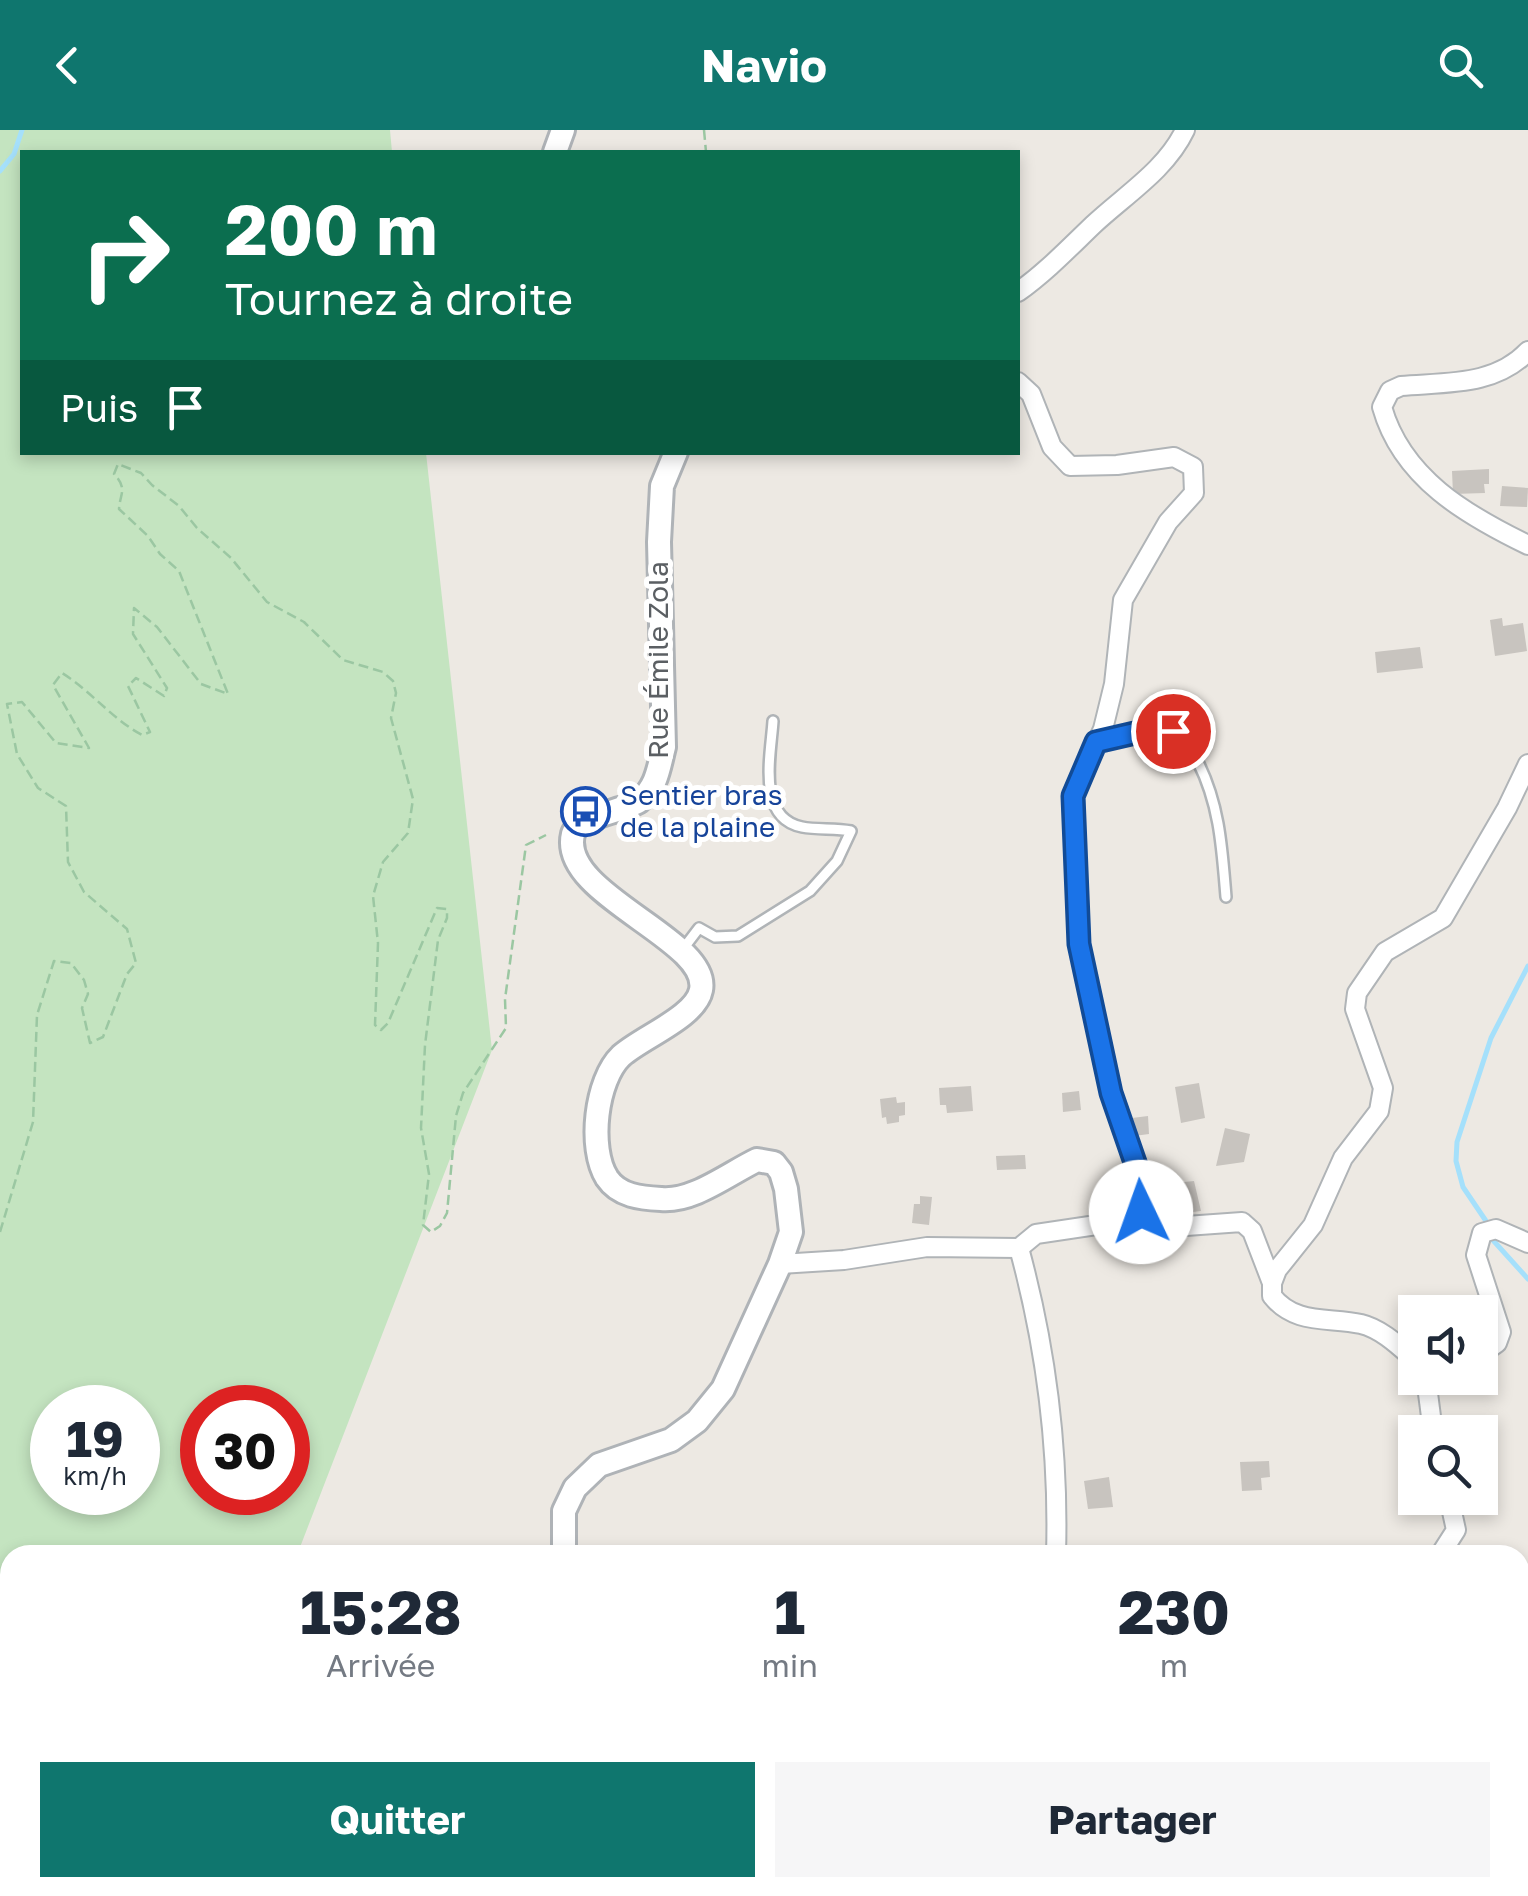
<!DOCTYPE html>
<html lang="fr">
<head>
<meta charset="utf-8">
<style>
  body { margin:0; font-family:"Golos Text",sans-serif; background:#f6f6f7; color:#1f2937; height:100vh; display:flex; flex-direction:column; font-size:38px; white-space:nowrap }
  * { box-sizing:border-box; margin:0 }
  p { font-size:32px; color:#747a83 }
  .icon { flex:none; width:55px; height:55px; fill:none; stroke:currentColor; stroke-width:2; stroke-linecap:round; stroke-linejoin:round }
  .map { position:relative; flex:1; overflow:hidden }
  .sheet { position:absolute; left:0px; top:1415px; width:1530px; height:352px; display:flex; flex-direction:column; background:#fff; border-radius:30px 30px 0 0; box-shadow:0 5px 15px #0003 }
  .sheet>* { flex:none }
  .top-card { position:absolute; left:20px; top:20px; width:1000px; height:305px; border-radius:0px; box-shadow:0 5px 15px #0003; background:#0b6e4f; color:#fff; overflow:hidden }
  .controls { position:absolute; left:1398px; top:1165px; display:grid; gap:20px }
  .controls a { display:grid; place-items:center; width:100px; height:100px; border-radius:0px; background:#fff; box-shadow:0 5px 15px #0003; font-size:50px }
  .speed { position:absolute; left:30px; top:1255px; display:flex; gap:20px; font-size:50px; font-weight:700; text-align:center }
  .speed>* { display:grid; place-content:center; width:130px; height:130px; border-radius:50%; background:#fff; box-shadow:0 5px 15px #0003; line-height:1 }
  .speed small { font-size:25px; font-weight:400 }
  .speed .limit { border:15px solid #d22; background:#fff; color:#111 }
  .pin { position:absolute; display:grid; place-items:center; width:85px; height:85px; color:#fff; margin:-42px; border:5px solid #fff; border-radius:50%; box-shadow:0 2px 10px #0007 }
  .me { position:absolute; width:110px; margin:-55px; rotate:357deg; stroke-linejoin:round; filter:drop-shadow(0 0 8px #0008) }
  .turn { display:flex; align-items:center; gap:35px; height:210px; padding:0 40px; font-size:45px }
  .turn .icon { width:130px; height:130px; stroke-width:2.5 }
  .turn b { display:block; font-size:70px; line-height:85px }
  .then { display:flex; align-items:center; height:95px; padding:0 40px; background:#0003; gap:20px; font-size:38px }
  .eta { display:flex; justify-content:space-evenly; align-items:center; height:170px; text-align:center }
  .eta b { font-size:60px; font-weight:700; line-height:70px }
  .action { display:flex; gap:20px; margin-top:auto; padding:20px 40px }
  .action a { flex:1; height:115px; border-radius:0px; background:#0f766e; color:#fff; font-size:40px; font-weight:700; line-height:115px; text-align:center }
  .action a+a { background:#f6f6f7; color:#1f2937 }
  header { display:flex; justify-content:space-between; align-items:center; height:130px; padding:0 40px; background:#0f766e; color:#fff; font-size:45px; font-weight:700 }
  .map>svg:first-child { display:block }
  .green { fill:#c4e4c0; fill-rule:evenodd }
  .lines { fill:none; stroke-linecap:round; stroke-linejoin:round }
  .stream { stroke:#a5e0fb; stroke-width:5 }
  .building { fill:#c8c4bf }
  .lane-casing { stroke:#b0b4b7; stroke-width:14 }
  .street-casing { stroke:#b0b4b7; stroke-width:22 }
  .secondary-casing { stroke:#afb3b7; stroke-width:28 }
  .path { stroke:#9bc7a2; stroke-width:2.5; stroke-dasharray:10 5; stroke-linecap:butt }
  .lane { stroke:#fff; stroke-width:9 }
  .street { stroke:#fff; stroke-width:18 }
  .secondary { stroke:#fff; stroke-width:22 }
  .route-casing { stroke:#114b97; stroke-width:25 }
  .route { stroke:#1a73e8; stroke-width:18 }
  .labels { text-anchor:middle; stroke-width:10; stroke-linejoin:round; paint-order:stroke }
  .street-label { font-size:28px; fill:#5b5f63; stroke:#fff }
  .transit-label { font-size:28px; fill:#164399; stroke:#fff; text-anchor:start }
</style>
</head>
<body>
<header><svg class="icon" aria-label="back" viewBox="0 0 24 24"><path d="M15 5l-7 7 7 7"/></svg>Navio<svg class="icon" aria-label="search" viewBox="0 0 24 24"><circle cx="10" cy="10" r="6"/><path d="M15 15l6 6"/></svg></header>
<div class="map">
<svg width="1528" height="1766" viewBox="0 0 1528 1766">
  <rect width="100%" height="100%" fill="#ede9e3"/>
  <path class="green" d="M0,0H390L392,22H22V322L426,323L492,920L297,1425H10V1758H304L307,1766H0ZM52,1278H138V1362H52ZM202,1278H288V1362H202Z"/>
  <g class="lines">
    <g class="stream">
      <polyline points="0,41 14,24 22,0"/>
      <polyline points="1486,1091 1463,1057 1456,1031 1457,1012 1491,908 1528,836"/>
      <polyline points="1491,1108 1528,1149"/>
    </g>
  </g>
  <g class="building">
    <polygon points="1489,339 1489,354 1484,354 1485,363 1453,364 1452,341"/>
    <polygon points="1502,356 1528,358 1527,377 1500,376"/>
    <polygon points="1502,488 1503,496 1523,493 1527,521 1495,526 1490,490"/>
    <polygon points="1420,517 1423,538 1377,543 1375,522"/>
    <polygon points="1199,953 1205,988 1181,993 1175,957"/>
    <polygon points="971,956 973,981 947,983 946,975 940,975 939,958"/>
    <polygon points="1079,961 1081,980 1063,982 1062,963"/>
    <polygon points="896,967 897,973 905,972 905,985 899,986 899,992 887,994 886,987 882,988 880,969"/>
    <polygon points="1148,986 1149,1004 1134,1006 1132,988"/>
    <polygon points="1225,998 1250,1004 1244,1032 1216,1036"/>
    <polygon points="1025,1025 1026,1039 997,1040 996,1026"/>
    <polygon points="1194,1051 1201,1081 1169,1085 1165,1059 1176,1057 1175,1053"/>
    <polygon points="920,1066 932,1067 929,1095 912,1093 914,1074 920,1074"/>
    <polygon points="1269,1331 1270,1347 1261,1348 1262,1360 1242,1361 1240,1332"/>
    <polygon points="1109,1347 1113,1377 1088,1379 1084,1351"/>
  </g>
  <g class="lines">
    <defs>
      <g id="lane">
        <path d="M1099,612C1120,607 1153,592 1174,602C1186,608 1192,621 1198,632C1220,676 1222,719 1226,767"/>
        <path d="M683,819L699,798L715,807L738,806L810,761L837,731L851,701C835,698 817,700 802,697C756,688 771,624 773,591"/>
      </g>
      <g id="street">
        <path d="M1018,162C1046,142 1068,119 1093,95C1125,65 1166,40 1185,0"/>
        <path d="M1528,221C1495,256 1447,252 1401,256L1390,261L1382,277C1402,348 1466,385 1528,415"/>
        <polyline points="1141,1082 1172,1097 1242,1092 1252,1101 1272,1153"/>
        <path d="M1019,1118C1046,1217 1059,1323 1056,1425"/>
        <polyline points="780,1134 844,1130 927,1117 1019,1118 1036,1104 1130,1090 1141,1082 1148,1069 1111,963 1079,814 1073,665 1103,599 1114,554 1123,470 1168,392 1194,363 1193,337 1174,327 1117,335 1070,336 1052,317 1031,264 1018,252"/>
        <polyline points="1480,1225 1497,1213 1501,1202 1476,1125 1482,1103 1496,1099 1528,1113"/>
        <path d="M1415,1230C1400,1217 1382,1199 1361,1194C1328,1187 1295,1195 1272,1166V1153L1277,1140L1313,1095L1343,1028L1379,981L1383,958L1355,879L1357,863L1385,822L1443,788L1507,678L1528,634"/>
        <polyline points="1426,1248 1433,1302"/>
        <polyline points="1440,1425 1456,1400 1449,1368"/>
        <polyline points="1238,1758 1238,1766"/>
        <polyline points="1428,1758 1430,1766"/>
      </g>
      <g id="secondary">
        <polyline points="555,22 563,0"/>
        <path d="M564,1425V1381L575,1358L599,1335L671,1310L697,1291L723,1259L780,1134L791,1102L786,1059L781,1042L774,1033L757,1030C728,1044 693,1072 661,1069C641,1068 619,1066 607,1048C588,1018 596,950 621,926C642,907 696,887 701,860C711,809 558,765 573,704C578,686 625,681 639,671C657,658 659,636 664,617L659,412L662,356L676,322"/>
        <polyline points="505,1766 506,1758"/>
      </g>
    </defs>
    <use href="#lane" class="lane-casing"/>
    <use href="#street" class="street-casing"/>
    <use href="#secondary" class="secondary-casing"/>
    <g class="path">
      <polyline points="704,0 706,22"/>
      <path d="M0,1102L33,992L37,885L54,831L71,833L84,850L88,864L82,878L90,913L103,907L127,844L136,833L127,799L84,762L68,732L66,676L38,658L17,624L7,574L22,572L56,613L89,618L53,555L62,543C91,561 112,589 142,605L150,602L128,556L136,548L164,566L167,558L133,504L134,478L157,497L201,554L228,564L179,441L160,424L148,406L119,379C120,363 128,359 114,344L118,334L141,343L152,355L179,376L197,398L231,428L267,472L304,492L343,530L383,542L393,551L396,563L391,588L413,669L408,703L383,732L373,766L378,813L375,895L381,900L388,893L437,778L447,779V788L438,810L425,915L421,998L429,1044L423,1095L431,1102L440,1096L447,1083L456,986L463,963L506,898L505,869L526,715L546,705"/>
    </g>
    <use href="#lane" class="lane"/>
    <use href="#street" class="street"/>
    <use href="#secondary" class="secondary"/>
  </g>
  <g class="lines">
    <defs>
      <polyline id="route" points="1141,1082 1148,1070 1111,963 1079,814 1073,666 1096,612 1148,600 1173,601"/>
    </defs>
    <use href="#route" class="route-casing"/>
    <use href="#route" class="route"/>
  </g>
  <defs>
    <symbol id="bus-ring" viewBox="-11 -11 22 22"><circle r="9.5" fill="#fff" stroke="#1a4fb4" stroke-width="1.5"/><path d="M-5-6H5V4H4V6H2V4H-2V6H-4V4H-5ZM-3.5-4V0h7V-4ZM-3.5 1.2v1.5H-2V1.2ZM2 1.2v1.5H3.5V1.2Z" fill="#1a4fb4"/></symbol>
  </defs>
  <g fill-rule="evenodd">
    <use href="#bus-ring" x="558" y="654" width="55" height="55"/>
  </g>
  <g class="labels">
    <g class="street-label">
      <text transform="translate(658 530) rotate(-90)" y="10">Rue Émile Zola</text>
    </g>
    <g class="transit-label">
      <text x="620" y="675">Sentier bras<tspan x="620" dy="32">de la plaine</tspan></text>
    </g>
  </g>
</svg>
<div class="controls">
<a><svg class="icon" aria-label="sound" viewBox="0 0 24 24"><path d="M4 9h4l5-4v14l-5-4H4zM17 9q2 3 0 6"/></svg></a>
<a><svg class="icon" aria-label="search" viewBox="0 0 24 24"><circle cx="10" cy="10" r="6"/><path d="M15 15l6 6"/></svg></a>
</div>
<div class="speed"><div>19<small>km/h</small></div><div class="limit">30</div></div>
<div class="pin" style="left:1173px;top:601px;background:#d93025"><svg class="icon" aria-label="arrive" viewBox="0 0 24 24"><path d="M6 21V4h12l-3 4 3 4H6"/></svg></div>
<svg class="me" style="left:1141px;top:1082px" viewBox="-20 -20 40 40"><circle r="19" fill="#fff"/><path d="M0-13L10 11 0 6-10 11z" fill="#1a73e8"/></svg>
<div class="top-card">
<div class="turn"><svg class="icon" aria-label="right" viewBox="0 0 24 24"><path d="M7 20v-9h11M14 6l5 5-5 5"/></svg><div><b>200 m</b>Tournez à droite</div></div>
<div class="then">Puis<svg class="icon" aria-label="arrive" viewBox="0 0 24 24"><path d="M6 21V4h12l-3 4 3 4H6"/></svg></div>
</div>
<section class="sheet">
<div class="eta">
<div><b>15:28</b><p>Arrivée</p></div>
<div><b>1</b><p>min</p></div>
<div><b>230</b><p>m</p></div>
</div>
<div class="action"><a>Quitter</a><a>Partager</a></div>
</section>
</div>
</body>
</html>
